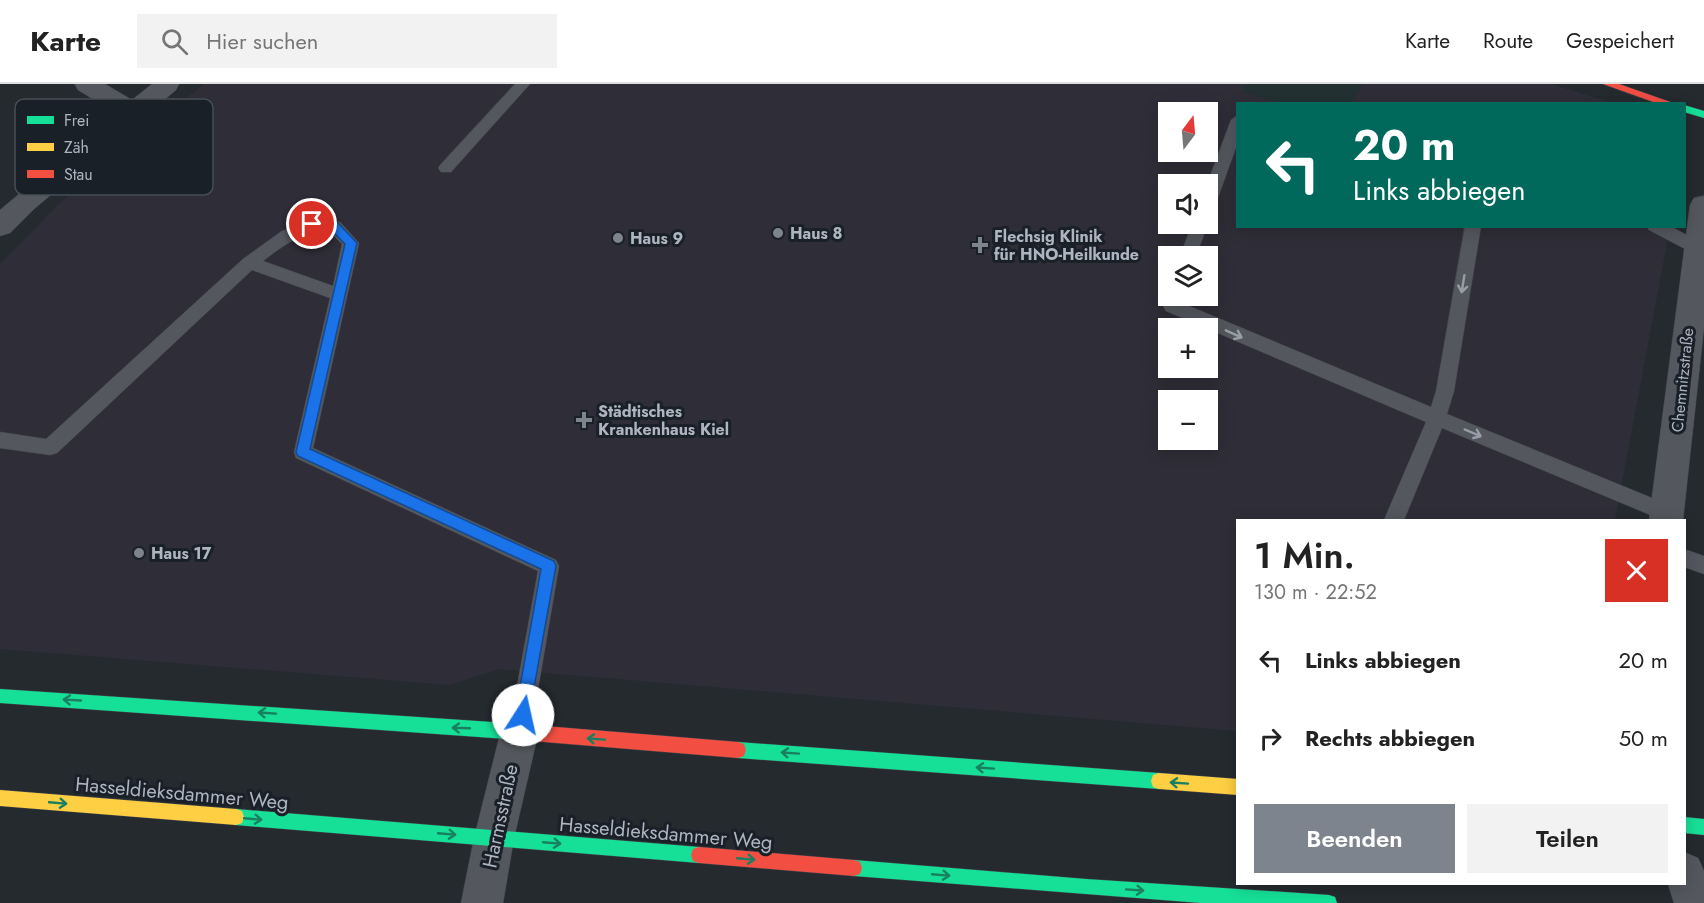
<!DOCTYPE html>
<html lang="de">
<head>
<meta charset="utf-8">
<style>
  body { margin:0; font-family:Jost,sans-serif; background:#f2f2f2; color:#222; height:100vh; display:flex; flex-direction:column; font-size:22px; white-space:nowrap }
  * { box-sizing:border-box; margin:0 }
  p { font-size:20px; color:#767676 }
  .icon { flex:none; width:33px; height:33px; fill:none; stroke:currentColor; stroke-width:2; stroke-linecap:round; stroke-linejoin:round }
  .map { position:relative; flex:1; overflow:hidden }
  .side { position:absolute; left:1236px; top:435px; width:450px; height:366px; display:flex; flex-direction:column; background:#fff; border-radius:0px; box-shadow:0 3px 15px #0003 }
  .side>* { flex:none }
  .top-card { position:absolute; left:1236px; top:18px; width:450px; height:126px; border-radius:0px; box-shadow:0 3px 15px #0003; background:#00695c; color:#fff; overflow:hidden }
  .needle { width:39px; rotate:16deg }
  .fabs { position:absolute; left:1158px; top:18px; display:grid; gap:12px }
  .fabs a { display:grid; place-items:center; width:60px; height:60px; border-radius:0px; background:#fff; box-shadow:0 3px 15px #0003; font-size:30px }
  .pin { position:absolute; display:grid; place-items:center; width:51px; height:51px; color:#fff; margin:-26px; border:3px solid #fff; border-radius:50%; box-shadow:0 2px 6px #0007 }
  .me { position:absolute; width:66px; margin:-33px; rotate:10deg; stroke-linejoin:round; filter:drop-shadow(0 0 4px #0008) }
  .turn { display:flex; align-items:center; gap:21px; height:126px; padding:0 18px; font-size:27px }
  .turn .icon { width:78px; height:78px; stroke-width:2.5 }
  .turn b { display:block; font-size:42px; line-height:51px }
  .round { display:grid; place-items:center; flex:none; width:63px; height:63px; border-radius:0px; background:#f2f2f2 }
  .summary { display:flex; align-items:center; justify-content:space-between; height:102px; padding:0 18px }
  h1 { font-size:36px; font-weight:600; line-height:45px }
  .action { display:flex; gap:12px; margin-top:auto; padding:12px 18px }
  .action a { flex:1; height:69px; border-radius:0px; background:#7e848e; color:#fff; font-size:24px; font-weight:600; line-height:69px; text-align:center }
  .action a+a { background:#f2f2f2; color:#222 }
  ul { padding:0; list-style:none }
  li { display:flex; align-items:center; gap:18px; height:78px; padding:0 18px }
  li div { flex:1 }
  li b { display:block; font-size:22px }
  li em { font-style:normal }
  header { display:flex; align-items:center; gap:36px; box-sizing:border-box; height:84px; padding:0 30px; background:#fff; border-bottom:2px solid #e0e0e0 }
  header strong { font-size:28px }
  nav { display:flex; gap:33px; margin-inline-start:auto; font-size:21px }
  .search { width:420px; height:54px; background:#f2f2f2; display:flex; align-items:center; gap:15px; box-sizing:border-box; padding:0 21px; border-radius:0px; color:#767676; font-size:22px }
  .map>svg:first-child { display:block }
  .medical { fill:#2f2e38; fill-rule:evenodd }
  .green { fill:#233133 }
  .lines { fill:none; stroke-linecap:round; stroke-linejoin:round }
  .lane-casing { stroke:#42464c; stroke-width:1 }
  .street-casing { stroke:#42464c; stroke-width:1 }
  .fast-casing { stroke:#42464c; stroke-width:1 }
  .slow-casing { stroke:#42464c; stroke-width:1 }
  .jam-casing { stroke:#42464c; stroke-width:1 }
  .lane { fill:#54585e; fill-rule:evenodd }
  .street { fill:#54585e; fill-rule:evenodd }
  .fast { fill:#16e098; fill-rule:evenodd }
  .slow { fill:#ffcf43; fill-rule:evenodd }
  .jam { fill:#f24e42; fill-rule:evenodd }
  .oneway { stroke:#989ea8 }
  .oneway2 { stroke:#188060 }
  .route { fill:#1a73e8; stroke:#114b97; stroke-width:1.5 }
  .poi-dot { fill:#7e848e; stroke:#1a2028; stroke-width:2 }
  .labels { text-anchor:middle; stroke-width:6; stroke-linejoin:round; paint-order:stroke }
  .poi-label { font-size:16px; font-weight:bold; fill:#aeb5c1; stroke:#1a2028; text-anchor:start }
  .street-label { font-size:16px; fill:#aeb5c1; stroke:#1a2028 }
  .near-street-label { font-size:20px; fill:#aeb5c1; stroke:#1a2028 }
  .key { fill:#1a2028; stroke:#464d56; stroke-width:1.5 }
  .key-label { font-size:16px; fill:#aeb5c1 }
</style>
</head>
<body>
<header>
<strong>Karte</strong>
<div class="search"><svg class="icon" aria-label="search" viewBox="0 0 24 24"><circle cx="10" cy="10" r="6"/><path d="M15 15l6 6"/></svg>Hier suchen</div>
<nav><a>Karte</a><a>Route</a><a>Gespeichert</a></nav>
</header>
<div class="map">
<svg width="1704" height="819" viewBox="0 0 1704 819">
  <rect width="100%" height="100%" fill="#252a2f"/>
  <path class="medical" d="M204,0H1551L1613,19L1238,20V142L1670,143L1615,436H1238L1237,647L499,585L450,601L0,565V180L59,120L149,43ZM1168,28H1208V68H1168ZM1168,100H1208V140H1168ZM1168,172H1208V212H1168ZM1168,244H1208V284H1168ZM1168,316H1208V356H1168Z"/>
  <polygon class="green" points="1247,0 1363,0 1352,20 1282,19 1242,8"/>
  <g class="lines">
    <defs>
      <g id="lane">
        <polygon points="515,0 530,0 451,88 441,88 438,84 441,80"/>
        <polygon points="1238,31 1238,58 1216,119 1214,123 1208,124 1207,100 1231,36"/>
        <path d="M320,136L340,138L359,159L313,364L556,476L559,482L531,646L528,654L520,657L512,654L509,646L538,487L296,374L294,368L330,214L252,186L57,369L50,371L0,364V348L46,355L243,175L282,147ZM330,148L342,160L333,202L263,177C284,161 302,147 330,148Z"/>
        <polygon points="1208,139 1208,140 1196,172 1180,172 1192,140"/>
        <polygon points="1465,142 1481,142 1454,307 1447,330 1674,423 1677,429 1674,435 1660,435 1442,344 1404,436 1384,436 1426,338 1166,227 1163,222 1168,208 1168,212 1183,212 1182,219 1431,323 1436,307"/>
        <polygon points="1647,142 1670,142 1703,160 1704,166 1697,170 1691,168 1649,146"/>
        <polygon points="1684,465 1704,472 1704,490 1684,483"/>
      </g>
      <g id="street">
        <polygon points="75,0 105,0 132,16 152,0 179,0 176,6 34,125 10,149 0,152 0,126 116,29 78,6"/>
        <polygon points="1704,112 1704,243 1683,436 1649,436 1690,121 1694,114"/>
        <polygon points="520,627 533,633 539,646 514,754 503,819 461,819 474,754 501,646 507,633"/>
        <polygon points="1684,768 1698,774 1704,787 1704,819 1674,819 1668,800 1684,800"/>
      </g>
      <g id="fast">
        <polygon points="1684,21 1704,27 1704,34 1684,28"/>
        <polygon points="0,605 507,639 512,642 515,647 512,652 507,655 0,619"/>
        <polygon points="738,658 1159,689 1165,691 1167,697 1165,703 1159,705 738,674 732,672 730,666 732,660"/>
        <polygon points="236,725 699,763 705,765 707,771 705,777 699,779 236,741 230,739 228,733 230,727"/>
        <polygon points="1684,733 1704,735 1704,751 1684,749"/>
        <polygon points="854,776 1086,795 1329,811 1335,813 1337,819 1201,819 854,792 848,790 846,784 848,778"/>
      </g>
      <g id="slow">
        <polygon points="1159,689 1238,695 1238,711 1159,705 1153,703 1151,697 1153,691"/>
        <polygon points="0,706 236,725 242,727 244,733 242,739 236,741 0,722"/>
      </g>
      <g id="jam">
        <polygon points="1603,0 1619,0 1676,20 1659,20"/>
        <polygon points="507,639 738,658 744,660 746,666 744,672 738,674 507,655 502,652 499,647 502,642"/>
        <polygon points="699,763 854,776 860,778 862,784 860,790 854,792 699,779 693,777 691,771 693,765"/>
      </g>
    </defs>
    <use href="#lane" class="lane-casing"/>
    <use href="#street" class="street-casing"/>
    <use href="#fast" class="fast-casing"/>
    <use href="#slow" class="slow-casing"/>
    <use href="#jam" class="jam-casing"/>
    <use href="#lane" class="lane"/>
    <use href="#street" class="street"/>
    <use href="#fast" class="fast"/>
    <use href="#slow" class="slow"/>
    <use href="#jam" class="jam"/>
  </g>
  <defs><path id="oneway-shaft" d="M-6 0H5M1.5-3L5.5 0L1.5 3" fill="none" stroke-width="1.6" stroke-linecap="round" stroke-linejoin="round" transform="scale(1.5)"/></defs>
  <g class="oneway">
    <use href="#oneway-shaft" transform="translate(1463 200) rotate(99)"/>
    <use href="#oneway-shaft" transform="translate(1234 250) rotate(24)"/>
    <use href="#oneway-shaft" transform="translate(1473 349) rotate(23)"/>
  </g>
  <g class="oneway2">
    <use href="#oneway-shaft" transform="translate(72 616) rotate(-177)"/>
    <use href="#oneway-shaft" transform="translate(267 629) rotate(-176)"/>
    <use href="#oneway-shaft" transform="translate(461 644) rotate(-178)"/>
    <use href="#oneway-shaft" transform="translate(596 655) rotate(-176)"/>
    <use href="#oneway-shaft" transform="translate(790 669) rotate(-176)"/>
    <use href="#oneway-shaft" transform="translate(985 684) rotate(-176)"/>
    <use href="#oneway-shaft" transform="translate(1179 699) rotate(-176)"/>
    <use href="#oneway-shaft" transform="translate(58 719) rotate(5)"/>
    <use href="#oneway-shaft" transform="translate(253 735) rotate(5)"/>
    <use href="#oneway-shaft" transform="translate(447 750) rotate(5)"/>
    <use href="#oneway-shaft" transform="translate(552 759) rotate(5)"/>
    <use href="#oneway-shaft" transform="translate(746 775) rotate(5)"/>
    <use href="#oneway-shaft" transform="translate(941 791) rotate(5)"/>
    <use href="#oneway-shaft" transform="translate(1135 806) rotate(4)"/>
  </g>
  <polygon class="route" points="312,136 338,139 357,159 310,365 554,477 556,482 528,637 523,639 517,637 515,631 541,485 298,372 296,368 345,160 331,146 308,143 308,138"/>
  <g class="poi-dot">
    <circle cx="778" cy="149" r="6"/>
    <circle cx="618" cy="154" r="6"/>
    <path d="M977 152h6v6h6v6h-6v6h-6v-6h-6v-6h6z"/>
    <path d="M581 327h6v6h6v6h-6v6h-6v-6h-6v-6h6z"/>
    <circle cx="139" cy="469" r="6"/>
  </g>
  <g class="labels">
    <g class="poi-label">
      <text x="790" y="155">Haus 8</text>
      <text x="994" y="158">Flechsig Klinik<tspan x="994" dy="18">für HNO-Heilkunde</tspan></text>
      <text x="630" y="160">Haus 9</text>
      <text x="598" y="333">Städtisches<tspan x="598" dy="18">Krankenhaus Kiel</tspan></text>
      <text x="151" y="475">Haus 17</text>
    </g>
    <g class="street-label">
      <text transform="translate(1682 296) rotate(-84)" y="6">Chemnitzstraße</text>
    </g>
    <g class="near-street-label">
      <text transform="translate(182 709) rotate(5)" y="7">Hasseldieksdammer Weg</text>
      <text transform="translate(500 732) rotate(-78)" y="7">Harmsstraße</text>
      <text transform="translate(666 749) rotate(5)" y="7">Hasseldieksdammer Weg</text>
    </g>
  </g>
  <rect x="15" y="15" width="198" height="96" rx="9" class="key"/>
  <rect x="27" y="32" width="27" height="8" fill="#16e098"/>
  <rect x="27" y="59" width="27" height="8" fill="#ffcf43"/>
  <rect x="27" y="86" width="27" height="8" fill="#f24e42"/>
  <g class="key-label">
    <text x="64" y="42">Frei</text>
    <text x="64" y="69">Zäh</text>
    <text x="64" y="96">Stau</text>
  </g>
</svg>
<div class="fabs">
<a><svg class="needle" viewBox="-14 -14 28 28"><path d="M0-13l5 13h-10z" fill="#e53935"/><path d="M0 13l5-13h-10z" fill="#767676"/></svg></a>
<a><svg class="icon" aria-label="sound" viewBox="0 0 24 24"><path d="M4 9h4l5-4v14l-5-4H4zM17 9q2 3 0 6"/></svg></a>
<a><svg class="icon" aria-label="layers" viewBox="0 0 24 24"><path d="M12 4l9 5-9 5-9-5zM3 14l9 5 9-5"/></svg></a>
<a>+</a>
<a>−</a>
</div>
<div class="pin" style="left:312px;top:140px;background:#d93025"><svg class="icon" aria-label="arrive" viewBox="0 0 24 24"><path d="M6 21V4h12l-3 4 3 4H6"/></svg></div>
<svg class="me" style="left:523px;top:631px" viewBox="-20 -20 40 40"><circle r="19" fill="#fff"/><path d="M0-13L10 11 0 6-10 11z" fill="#1a73e8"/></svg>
<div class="top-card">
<div class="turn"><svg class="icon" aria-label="left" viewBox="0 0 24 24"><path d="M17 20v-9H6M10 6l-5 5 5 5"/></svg><div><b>20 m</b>Links abbiegen</div></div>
</div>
<section class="side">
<div class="summary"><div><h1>1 Min.</h1><p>130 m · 22:52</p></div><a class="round" style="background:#d93025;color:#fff"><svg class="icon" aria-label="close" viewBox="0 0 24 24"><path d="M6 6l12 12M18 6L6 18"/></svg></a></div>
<ul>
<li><svg class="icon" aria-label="left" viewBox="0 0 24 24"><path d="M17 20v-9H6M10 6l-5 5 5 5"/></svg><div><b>Links abbiegen</b></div><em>20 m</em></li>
<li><svg class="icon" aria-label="right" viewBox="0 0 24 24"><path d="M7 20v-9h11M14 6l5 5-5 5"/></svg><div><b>Rechts abbiegen</b></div><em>50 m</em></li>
</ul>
<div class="action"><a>Beenden</a><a>Teilen</a></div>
</section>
</div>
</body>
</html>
